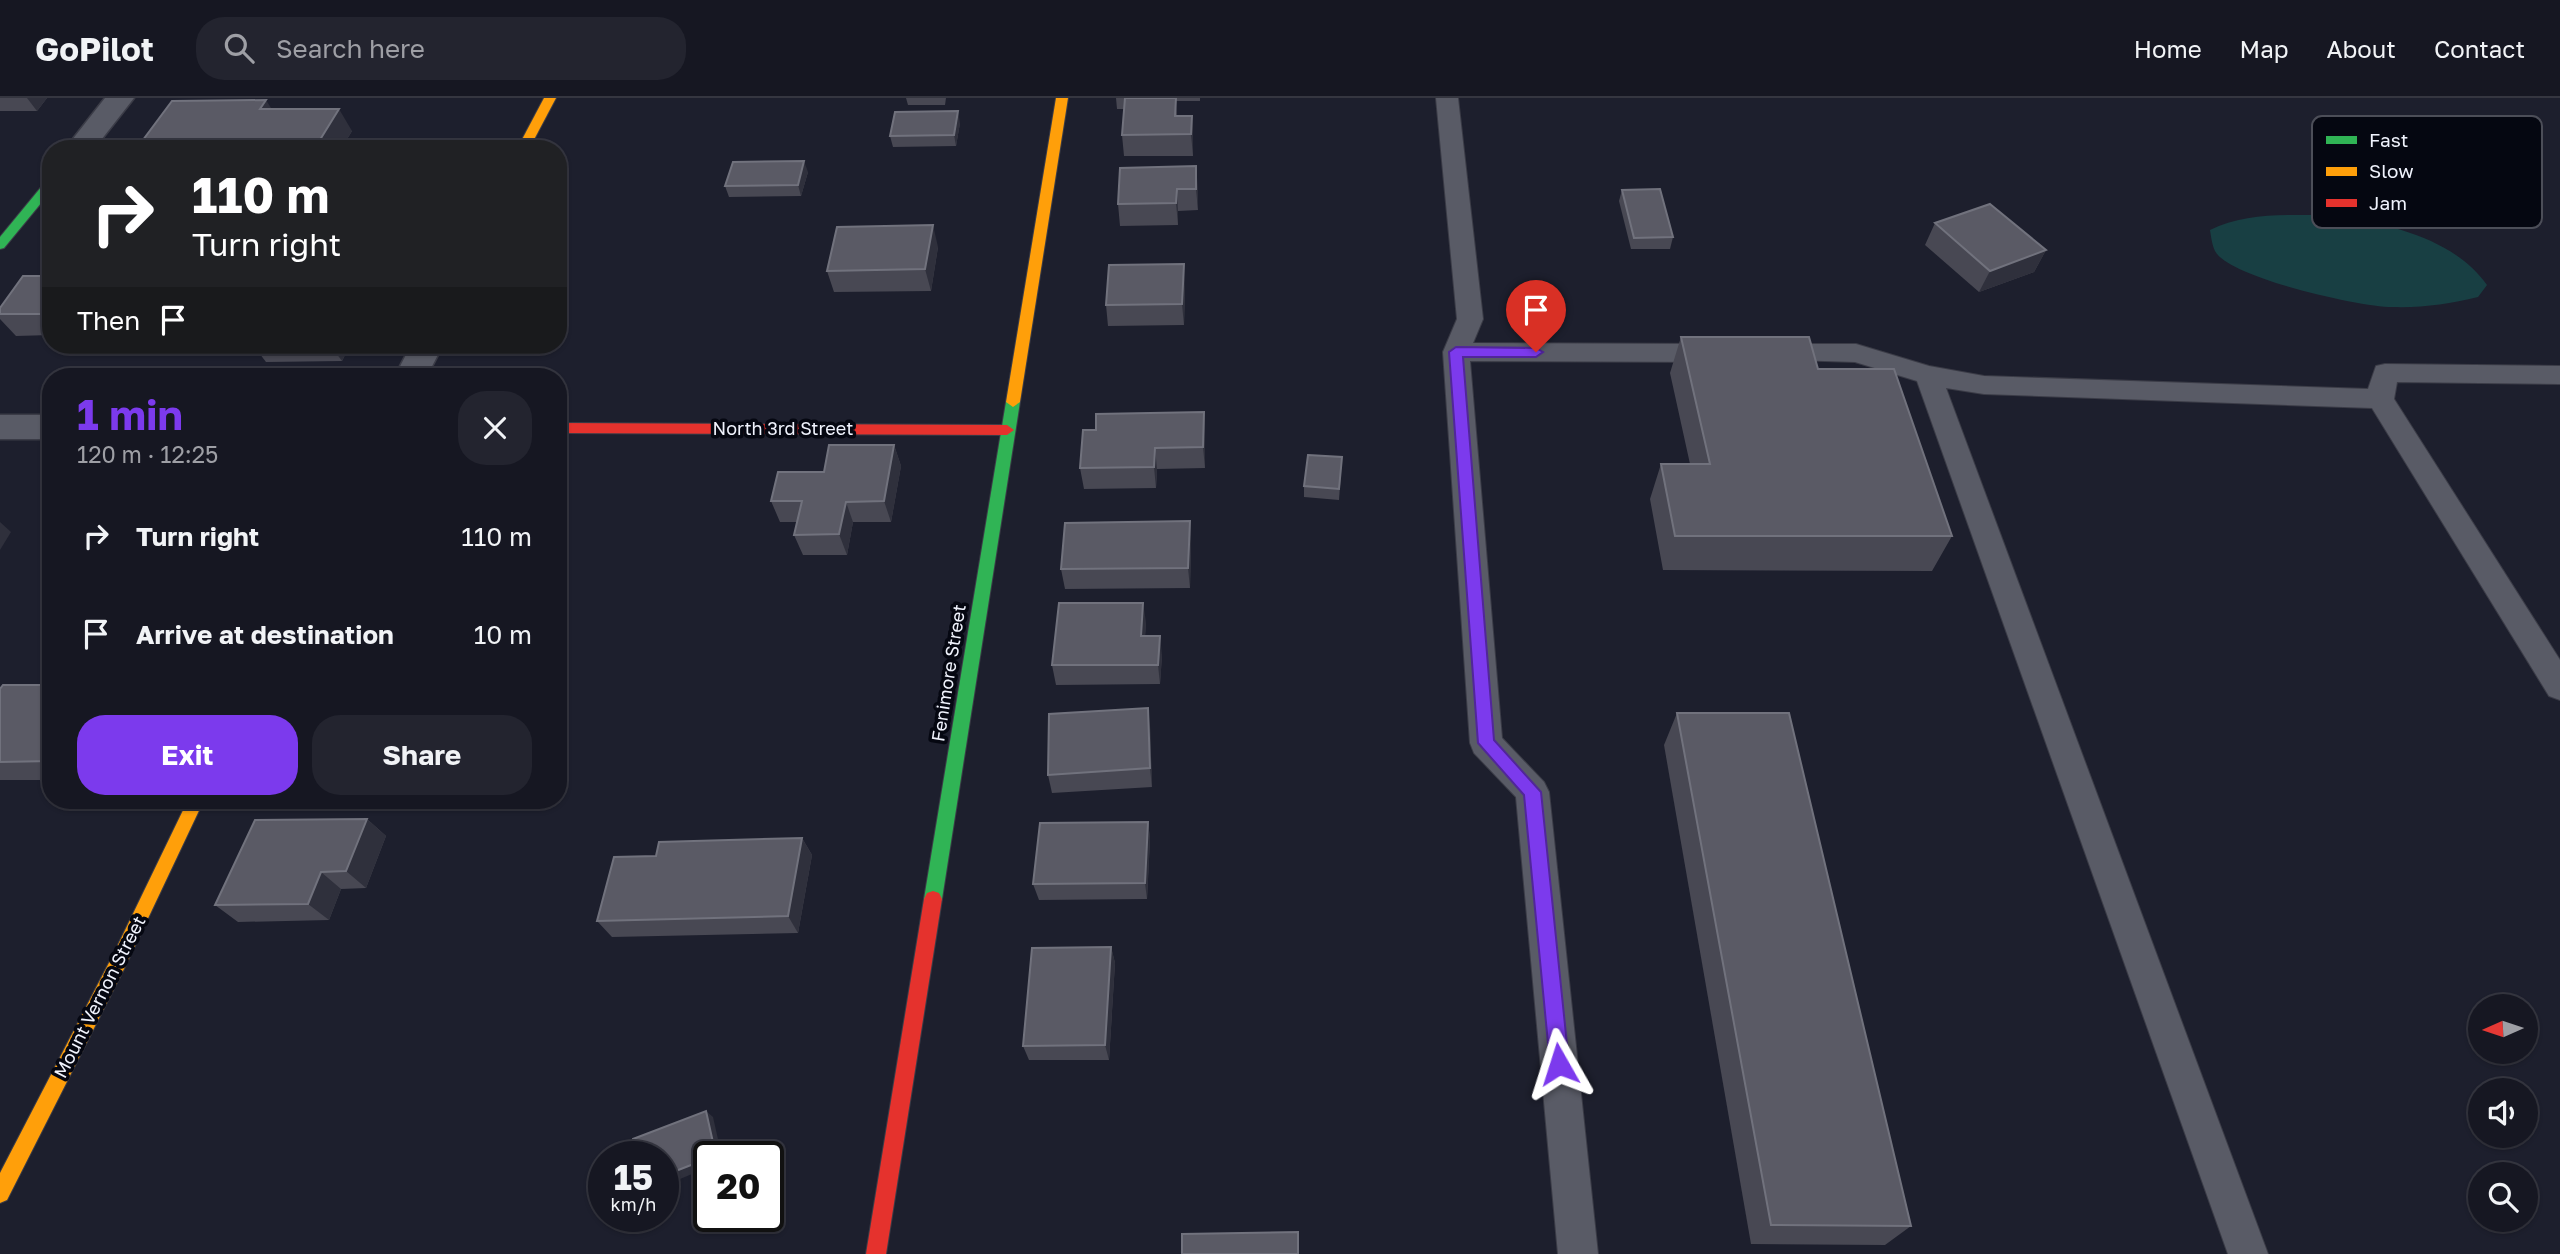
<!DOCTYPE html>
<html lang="en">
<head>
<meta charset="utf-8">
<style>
  body { margin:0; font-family:"Golos Text",sans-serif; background:#23242f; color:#f1f3f6; height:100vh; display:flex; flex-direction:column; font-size:26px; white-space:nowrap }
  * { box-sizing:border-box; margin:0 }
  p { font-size:23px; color:#9e9fa5 }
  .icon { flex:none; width:38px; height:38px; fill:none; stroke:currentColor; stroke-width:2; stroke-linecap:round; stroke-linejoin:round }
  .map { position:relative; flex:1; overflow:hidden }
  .panel { position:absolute; left:42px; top:270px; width:525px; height:441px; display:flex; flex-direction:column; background:#161722; border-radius:28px; box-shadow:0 2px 5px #0004,0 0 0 2px #353640 }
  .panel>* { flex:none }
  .guide { position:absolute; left:42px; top:42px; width:525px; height:214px; border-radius:28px; box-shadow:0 2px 5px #0004,0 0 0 2px #353640; background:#202124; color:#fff; overflow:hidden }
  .needle { width:46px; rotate:267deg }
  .tools { position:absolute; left:2468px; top:896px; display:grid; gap:14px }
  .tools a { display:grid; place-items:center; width:70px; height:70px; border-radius:50%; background:#161722; box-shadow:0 2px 5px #0004,0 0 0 2px #353640; font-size:35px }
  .speed { position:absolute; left:588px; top:1043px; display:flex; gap:14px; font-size:35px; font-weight:700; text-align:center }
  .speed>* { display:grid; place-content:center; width:91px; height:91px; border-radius:50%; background:#161722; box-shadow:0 2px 5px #0004,0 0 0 2px #353640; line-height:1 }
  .speed small { font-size:18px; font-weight:400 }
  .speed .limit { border:4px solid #111; border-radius:10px; background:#fff; color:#111 }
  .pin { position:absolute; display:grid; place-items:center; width:60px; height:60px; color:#fff; margin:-72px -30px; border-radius:50% 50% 50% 0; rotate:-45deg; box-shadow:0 0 7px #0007 }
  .pin .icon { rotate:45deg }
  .me { position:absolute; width:77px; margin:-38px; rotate:354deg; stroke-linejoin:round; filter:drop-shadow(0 0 5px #0008) }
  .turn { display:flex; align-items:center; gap:24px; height:147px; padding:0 35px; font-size:32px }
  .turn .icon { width:91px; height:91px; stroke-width:2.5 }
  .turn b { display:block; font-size:49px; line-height:60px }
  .then { display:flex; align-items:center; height:66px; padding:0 35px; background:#0003; gap:14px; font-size:26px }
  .round { display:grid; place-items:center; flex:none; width:74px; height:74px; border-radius:28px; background:#23242f }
  .summary { display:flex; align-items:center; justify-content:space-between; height:119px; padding:0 35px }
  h1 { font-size:42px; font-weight:700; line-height:52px; color:#7c3aed }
  .cta { display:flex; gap:14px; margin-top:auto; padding:14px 35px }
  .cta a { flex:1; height:80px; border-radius:28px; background:#7c3aed; color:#fff; font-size:28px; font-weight:700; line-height:80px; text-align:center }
  .cta a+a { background:#23242f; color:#f1f3f6 }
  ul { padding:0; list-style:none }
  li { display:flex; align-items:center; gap:21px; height:98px; padding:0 35px }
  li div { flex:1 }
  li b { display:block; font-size:26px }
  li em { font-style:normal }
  header { display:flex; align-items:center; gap:42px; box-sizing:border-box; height:98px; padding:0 35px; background:#161722; border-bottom:2px solid #353640 }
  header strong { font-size:33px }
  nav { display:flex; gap:38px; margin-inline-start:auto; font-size:24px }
  .search { width:490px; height:63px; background:#23242f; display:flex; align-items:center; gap:18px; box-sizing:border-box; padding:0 24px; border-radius:28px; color:#9e9fa5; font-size:26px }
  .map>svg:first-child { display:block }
  .water { fill:#183f43 }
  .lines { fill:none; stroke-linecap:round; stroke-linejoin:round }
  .lane-casing { stroke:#3b3c47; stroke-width:2 }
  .street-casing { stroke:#3b3c47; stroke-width:3 }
  .fast-casing { stroke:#3b3c47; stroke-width:2 }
  .slow-casing { stroke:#3b3c47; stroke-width:2 }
  .jam-casing { stroke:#3b3c47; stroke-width:2 }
  .lane { fill:#595b66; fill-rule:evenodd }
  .street { fill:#595b66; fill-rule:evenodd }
  .fast { fill:#30b455; fill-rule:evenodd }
  .slow { fill:#ff9f0a; fill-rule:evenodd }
  .jam { fill:#e5322d; fill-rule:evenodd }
  .wall { fill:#484853 }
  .shaded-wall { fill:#2f303c }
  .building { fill:#5a5a65; stroke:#71727d; stroke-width:2 }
  .route { fill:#7c3aed; stroke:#51269a; stroke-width:2 }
  .labels { text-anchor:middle; stroke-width:7; stroke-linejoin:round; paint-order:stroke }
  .street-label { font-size:18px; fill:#f0f3fd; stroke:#050711 }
  .key { fill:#050711; stroke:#4c4e58; stroke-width:2 }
  .key-label { font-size:19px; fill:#f0f3fd }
</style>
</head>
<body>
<header>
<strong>GoPilot</strong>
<div class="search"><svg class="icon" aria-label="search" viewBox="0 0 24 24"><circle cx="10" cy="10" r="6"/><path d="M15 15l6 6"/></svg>Search here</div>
<nav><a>Home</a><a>Map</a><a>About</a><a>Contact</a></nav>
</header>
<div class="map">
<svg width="2560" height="1156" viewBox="0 0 2560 1156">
  <rect width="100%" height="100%" fill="#1d1f2d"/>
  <path class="water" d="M2342,117C2395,129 2454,141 2487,187L2478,199C2449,206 2422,210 2392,209C2361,209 2229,180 2215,153C2212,147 2211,138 2210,132C2249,112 2300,118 2342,117Z"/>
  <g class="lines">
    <defs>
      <g id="lane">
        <polygon points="1436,0 1458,0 1483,221 1473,245 1718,246 1727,249 1731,255 1727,261 1718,264 1470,263 1502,640 1544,684 1549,694 1598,1156 1558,1156 1516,699 1474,655 1470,645 1443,254 1457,221"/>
        <polygon points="1770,246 1856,246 1929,268 1984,278 2368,291 2376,268 2385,266 2560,268 2560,286 2397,284 2394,301 2560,562 2560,602 2549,598 2372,310 1984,296 1946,290 2268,1156 2228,1156 1917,283 1855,264 1761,261 1757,255 1761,249"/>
      </g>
      <g id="street">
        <polygon points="105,0 134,0 94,51 65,51"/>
        <polygon points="411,247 443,247 427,278 395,278"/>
        <rect x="0" y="317" width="51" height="24"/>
      </g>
      <g id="fast">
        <polygon points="51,81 51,93 4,150 0,151 0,139 47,82"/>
        <polygon points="1013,299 1020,304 942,801 939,807 933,809 927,807 924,801 1006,304"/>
      </g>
      <g id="slow">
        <polygon points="544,0 556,0 529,51 517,51"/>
        <polygon points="1056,0 1068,0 1020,304 1013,309 1006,304"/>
        <polygon points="188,702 204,702 125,869 7,1102 0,1105 0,1075 113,857"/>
      </g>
      <g id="jam">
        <polygon points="558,325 1007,327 1014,332 1007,337 558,335"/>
        <polygon points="933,793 939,795 942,801 886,1156 866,1156 924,801 927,795"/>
      </g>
    </defs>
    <use href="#lane" class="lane-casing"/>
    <use href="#street" class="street-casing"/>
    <use href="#fast" class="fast-casing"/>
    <use href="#slow" class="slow-casing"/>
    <use href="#jam" class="jam-casing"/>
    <use href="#lane" class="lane"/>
    <use href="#street" class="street"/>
    <use href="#fast" class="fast"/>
    <use href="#slow" class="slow"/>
    <use href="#jam" class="jam"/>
  </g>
  <g class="wall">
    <polygon points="0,0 47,0 37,13 0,13"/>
    <polygon points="906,0 946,0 945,7 908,7"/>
    <polygon points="1116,0 1200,0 1200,3 1176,3 1177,18 1192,18 1193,40 1193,58 1124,58 1122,37 1124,11 1117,11"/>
    <polygon points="272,11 352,33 341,51 143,51 140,46"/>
    <polygon points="960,25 956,48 893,49 890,38"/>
    <polygon points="1196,68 1198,112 1178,113 1178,127 1120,128 1118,106"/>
    <polygon points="808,74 801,98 729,99 725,88"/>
    <polygon points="1622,92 1673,139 1670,151 1631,151 1619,103"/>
    <polygon points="1935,125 2046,152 2034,174 1979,194 1925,147"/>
    <polygon points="938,149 931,193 834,194 827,173"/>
    <polygon points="51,178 51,237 16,238 0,221 0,210"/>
    <polygon points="1185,188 1184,227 1108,228 1106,207"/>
    <polygon points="1681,239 1818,271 1952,438 1932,473 1663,472 1650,401 1661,366 1690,366 1670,275"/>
    <polygon points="253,247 350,247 342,263 266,264"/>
    <polygon points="1204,314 1205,336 1205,370 1157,371 1156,390 1084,391 1080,370 1096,332"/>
    <polygon points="894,347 901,368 891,424 853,424 847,457 803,457 794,437 797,424 780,424 771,403 824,374"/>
    <polygon points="1342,359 1339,402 1304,399 1304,388"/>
    <polygon points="1190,423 1191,444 1190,490 1065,491 1061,471"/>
    <polygon points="1146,524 1145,538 1162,557 1160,586 1056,587 1052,567"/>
    <polygon points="51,587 51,682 0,682 0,591"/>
    <polygon points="1677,615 1911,1128 1885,1147 1751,1146 1664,647"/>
    <polygon points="1150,628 1152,689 1052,695 1048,677"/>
    <polygon points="367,721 386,738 366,790 341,791 329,822 238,824 215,807"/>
    <polygon points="1148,724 1150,741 1147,801 1039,802 1033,786"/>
    <polygon points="802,740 812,757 798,835 612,839 597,823 656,758"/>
    <polygon points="1111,849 1115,865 1109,962 1029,962 1023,948"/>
  </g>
  <g class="shaded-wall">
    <polygon points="27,0 47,0 37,13"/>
    <polygon points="266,2 280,24 260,11"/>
    <polygon points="339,11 352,33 341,51 322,51 318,45"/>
    <polygon points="958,13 960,25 956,48 954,37"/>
    <polygon points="1192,18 1193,40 1193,58 1191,36"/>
    <polygon points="804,63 808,74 801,98 798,87"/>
    <polygon points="1196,68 1198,90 1198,112 1196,91"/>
    <polygon points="1177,91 1178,113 1178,127 1176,105"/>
    <polygon points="933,127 938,149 931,193 925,171"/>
    <polygon points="2046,152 2034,174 1979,194 1990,173"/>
    <polygon points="1184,166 1185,188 1184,227 1182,206"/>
    <polygon points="330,247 350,247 342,263"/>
    <polygon points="1204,314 1205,336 1205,370 1203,349"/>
    <polygon points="894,347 901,368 891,424 884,403"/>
    <polygon points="1155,350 1157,371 1156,390 1154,369"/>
    <polygon points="846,404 853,424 847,457 839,436"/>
    <polygon points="1190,423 1191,444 1190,490 1188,470"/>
    <polygon points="0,424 11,434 0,452"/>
    <polygon points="1143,505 1146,524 1144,557 1141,538"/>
    <polygon points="1160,538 1162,557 1160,586 1158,567"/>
    <polygon points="1148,610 1150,628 1152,689 1150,670"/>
    <polygon points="367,721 386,738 366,790 346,773"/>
    <polygon points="1148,724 1150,741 1147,801 1145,785"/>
    <polygon points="802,740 812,757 798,835 788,818"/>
    <polygon points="321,774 341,791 329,822 308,806"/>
    <polygon points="1111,849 1115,865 1109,962 1105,947"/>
    <polygon points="706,1013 713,1019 722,1059 713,1059"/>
    <polygon points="709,1060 709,1069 663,1088 663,1078"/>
  </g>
  <g class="building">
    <polygon points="1125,0 1176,0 1175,18 1192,18 1191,36 1122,37"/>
    <polygon points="266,2 260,11 339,11 318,45 140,46 172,3"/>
    <polygon points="958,13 954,37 890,38 895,14"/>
    <polygon points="804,63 798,87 725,88 733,64"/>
    <polygon points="1196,68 1196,91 1177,91 1176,105 1118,106 1120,70"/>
    <polygon points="1660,91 1673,139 1634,140 1622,92"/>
    <polygon points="1990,106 2046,152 1990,173 1935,125"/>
    <polygon points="933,127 925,171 827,173 837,129"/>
    <polygon points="1184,166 1182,206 1106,207 1109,167"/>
    <polygon points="23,178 51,178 51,216 0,216 0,210"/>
    <polygon points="1681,239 1809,239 1818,271 1894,271 1952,438 1675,438 1661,366 1710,366"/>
    <polygon points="1204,314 1203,349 1155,350 1154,369 1080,370 1083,332 1096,332 1096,316"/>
    <polygon points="829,347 894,347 884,403 846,404 839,436 794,437 802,403 771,403 778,374 824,374"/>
    <polygon points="1308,357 1342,359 1339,391 1304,388"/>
    <polygon points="1190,423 1188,470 1061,471 1065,425"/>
    <polygon points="1059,505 1143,505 1141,538 1160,538 1158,567 1052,567"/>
    <polygon points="3,587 51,587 51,663 0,664 0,591"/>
    <polygon points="1148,610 1150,670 1048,677 1049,616"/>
    <polygon points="1677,615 1789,615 1911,1128 1771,1127"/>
    <polygon points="367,721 346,773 321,774 308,806 215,807 255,722"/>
    <polygon points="1148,724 1145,785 1033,786 1040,725"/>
    <polygon points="802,740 788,818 597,823 614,759 656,758 659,744"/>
    <polygon points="1111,849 1105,947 1023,948 1032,850"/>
    <polygon points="706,1013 716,1058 709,1059 709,1060 663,1078 663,1059 635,1059 633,1041"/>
    <polygon points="1298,1134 1298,1156 1182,1156 1182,1136"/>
  </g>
  <polygon class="route" points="1456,249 1536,250 1543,254 1536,259 1463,259 1494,642 1541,694 1569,966 1566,972 1559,975 1552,972 1550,966 1524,697 1478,645 1449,254"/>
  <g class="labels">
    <g class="street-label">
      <text x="783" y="337">North 3rd Street</text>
      <text transform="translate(949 575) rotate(-81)" y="6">Fenimore Street</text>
      <text transform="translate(100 899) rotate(-63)" y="6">Mount Vernon Street</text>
    </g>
  </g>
  <rect x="2312" y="18" width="230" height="112" rx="10" class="key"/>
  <rect x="2326" y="38" width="31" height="8" fill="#30b455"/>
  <rect x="2326" y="69" width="31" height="9" fill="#ff9f0a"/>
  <rect x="2326" y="101" width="31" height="8" fill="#e5322d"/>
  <g class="key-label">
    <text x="2369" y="49">Fast</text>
    <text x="2369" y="80">Slow</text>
    <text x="2369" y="112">Jam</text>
  </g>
</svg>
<div class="tools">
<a><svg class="needle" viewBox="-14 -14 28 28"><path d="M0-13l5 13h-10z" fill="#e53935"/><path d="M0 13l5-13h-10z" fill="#9e9fa5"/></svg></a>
<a><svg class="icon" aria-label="sound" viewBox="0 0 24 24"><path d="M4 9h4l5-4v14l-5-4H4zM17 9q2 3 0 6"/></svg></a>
<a><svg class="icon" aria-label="search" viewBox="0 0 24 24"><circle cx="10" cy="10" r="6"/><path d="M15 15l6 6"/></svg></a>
</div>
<div class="speed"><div>15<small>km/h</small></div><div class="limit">20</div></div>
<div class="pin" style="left:1536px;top:254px;background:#d93025"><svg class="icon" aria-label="arrive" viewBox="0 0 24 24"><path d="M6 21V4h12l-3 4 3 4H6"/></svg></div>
<svg class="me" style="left:1559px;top:966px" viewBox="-20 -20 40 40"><path d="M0-17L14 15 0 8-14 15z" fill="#7c3aed" stroke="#fff" stroke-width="4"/></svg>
<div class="guide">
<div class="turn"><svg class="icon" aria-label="right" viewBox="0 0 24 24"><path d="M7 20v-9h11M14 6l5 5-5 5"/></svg><div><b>110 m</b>Turn right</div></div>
<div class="then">Then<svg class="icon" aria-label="arrive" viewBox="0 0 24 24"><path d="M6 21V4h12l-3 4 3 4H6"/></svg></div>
</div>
<section class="panel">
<div class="summary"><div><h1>1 min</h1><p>120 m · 12:25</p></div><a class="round"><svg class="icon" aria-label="close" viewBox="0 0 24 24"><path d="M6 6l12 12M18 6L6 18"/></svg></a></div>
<ul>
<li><svg class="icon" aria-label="right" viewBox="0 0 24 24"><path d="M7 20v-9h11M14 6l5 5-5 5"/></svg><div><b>Turn right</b></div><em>110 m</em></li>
<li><svg class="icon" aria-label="arrive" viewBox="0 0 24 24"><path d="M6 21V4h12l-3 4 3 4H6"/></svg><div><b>Arrive at destination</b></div><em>10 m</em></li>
</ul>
<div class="cta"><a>Exit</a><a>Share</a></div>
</section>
</div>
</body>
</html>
